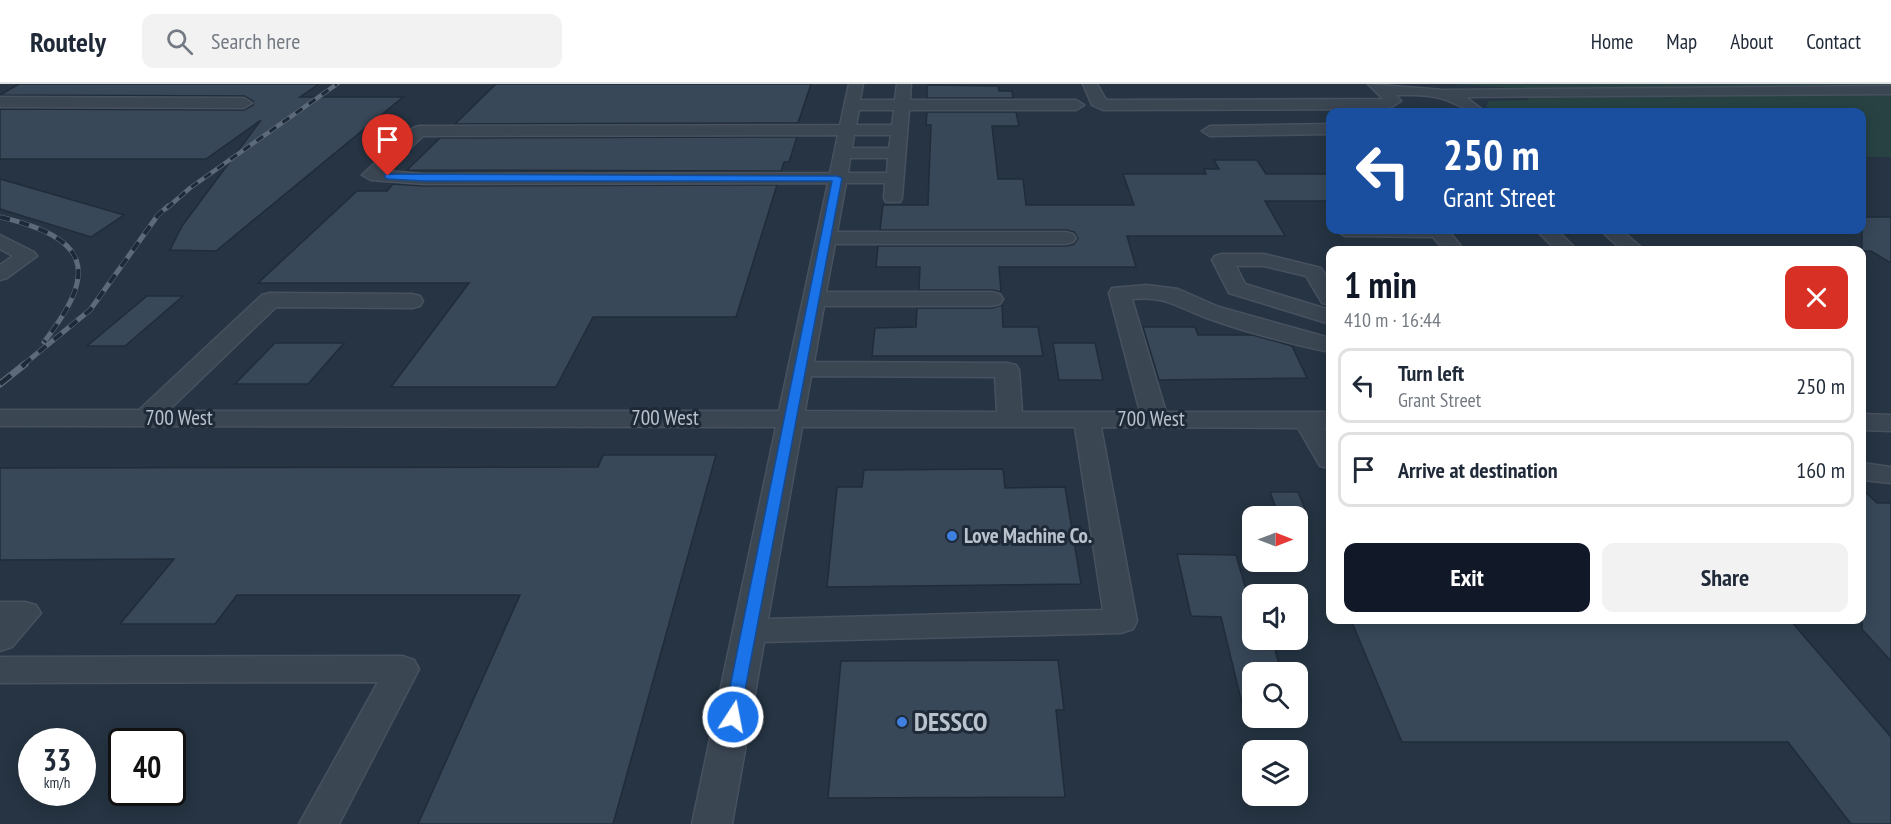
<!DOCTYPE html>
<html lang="en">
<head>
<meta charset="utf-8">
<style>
  body { margin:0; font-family:"PT Sans Narrow",sans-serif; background:#f2f2f3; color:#1f2937; height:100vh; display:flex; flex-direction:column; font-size:22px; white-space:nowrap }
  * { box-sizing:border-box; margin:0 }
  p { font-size:20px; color:#747a83 }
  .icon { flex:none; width:33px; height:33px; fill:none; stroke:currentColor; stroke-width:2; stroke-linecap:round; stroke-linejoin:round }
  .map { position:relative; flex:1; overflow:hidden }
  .details { position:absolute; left:1326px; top:162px; width:540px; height:378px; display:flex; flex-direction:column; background:#fff; border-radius:12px; box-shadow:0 3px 15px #0003 }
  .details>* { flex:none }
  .banner { position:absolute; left:1326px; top:24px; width:540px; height:126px; border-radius:12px; box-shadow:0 3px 15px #0003; background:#1a4fa0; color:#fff; overflow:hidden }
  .needle { width:39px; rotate:90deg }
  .controls { position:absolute; left:1242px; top:422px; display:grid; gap:12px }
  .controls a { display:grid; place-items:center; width:66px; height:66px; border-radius:12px; background:#fff; box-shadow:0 3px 15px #0003; font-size:30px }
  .speed { position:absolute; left:18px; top:644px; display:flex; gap:12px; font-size:30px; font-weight:700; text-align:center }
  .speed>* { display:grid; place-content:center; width:78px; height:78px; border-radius:50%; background:#fff; box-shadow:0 3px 15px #0003; line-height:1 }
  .speed small { font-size:15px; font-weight:400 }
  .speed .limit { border:3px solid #111; border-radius:9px; background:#fff; color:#111 }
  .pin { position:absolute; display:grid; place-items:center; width:51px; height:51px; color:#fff; margin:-62px -26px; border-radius:50% 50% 50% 0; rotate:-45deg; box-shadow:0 0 6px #0007 }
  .pin .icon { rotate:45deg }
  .me { position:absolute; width:66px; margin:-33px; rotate:11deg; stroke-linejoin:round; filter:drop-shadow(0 0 4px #0008) }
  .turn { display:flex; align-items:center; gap:21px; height:126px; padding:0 18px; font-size:27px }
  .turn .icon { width:78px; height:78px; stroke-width:2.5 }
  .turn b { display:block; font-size:42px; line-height:51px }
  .round { display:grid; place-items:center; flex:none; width:63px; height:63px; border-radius:12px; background:#f2f2f3 }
  .headline { display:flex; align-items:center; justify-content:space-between; height:102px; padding:0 18px }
  h1 { font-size:36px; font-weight:700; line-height:45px; color:#111827 }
  .primary-button { display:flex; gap:12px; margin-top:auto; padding:12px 18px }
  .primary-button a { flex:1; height:69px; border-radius:12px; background:#111827; color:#fff; font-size:24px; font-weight:700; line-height:69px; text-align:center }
  .primary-button a+a { background:#f2f2f3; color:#1f2937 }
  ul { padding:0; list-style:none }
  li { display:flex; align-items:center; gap:18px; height:75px; margin:0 12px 9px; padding:0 6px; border:3px solid #e0e1e3; border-radius:12px }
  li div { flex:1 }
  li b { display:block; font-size:22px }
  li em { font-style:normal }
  header { display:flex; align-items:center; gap:36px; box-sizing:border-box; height:84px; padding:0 30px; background:#fff; border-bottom:2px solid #e0e1e3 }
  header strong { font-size:28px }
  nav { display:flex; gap:33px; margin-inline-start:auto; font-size:21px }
  .search { width:420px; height:54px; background:#f2f2f3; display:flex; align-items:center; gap:15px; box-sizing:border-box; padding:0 21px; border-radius:12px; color:#747a83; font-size:22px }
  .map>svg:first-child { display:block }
  .green { fill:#284244 }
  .building { fill:#384859; stroke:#212c3a; stroke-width:1.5 }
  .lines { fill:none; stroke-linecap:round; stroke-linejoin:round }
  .minor-casing { stroke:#47515f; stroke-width:3 }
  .minor { fill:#3b4653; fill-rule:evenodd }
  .rail-far2-casing { stroke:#5d6a7a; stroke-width:4.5 }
  .rail-far1-casing { stroke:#5d6a7a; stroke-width:5 }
  .rail-casing { stroke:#5d6a7a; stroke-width:7 }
  .rail-far2 { stroke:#1f2a38; stroke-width:3; stroke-dasharray:8; stroke-linecap:butt }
  .rail-far1 { stroke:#1f2a38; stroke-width:4; stroke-dasharray:10; stroke-linecap:butt }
  .rail { stroke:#1f2a38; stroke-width:4.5; stroke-dasharray:14; stroke-linecap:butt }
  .route { fill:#1a73e8; stroke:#114b97; stroke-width:1.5 }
  .shop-dot { fill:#3f7fe0; stroke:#1f2a38; stroke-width:2 }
  .labels { text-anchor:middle; stroke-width:6; stroke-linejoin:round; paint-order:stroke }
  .street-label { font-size:21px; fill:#b8c1cc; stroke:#1f2a38 }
  .poi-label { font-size:21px; font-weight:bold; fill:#b8c1cc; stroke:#1f2a38; text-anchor:start }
  .near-poi-label { font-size:26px; font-weight:bold; fill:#b8c1cc; stroke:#1f2a38; text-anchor:start }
</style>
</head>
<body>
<header>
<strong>Routely</strong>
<div class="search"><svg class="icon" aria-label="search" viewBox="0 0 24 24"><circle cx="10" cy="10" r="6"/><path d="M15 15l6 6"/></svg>Search here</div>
<nav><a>Home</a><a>Map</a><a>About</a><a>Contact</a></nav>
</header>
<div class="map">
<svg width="1891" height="740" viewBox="0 0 1891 740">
  <rect width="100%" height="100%" fill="#263443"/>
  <g class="green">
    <polygon points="1452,0 1891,0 1891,3 1517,7 1513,4"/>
    <polygon points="1891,7 1891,73 1862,73 1862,28 1492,28 1486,22 1489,17 1530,16 1521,9"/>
  </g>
  <g class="building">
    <polygon points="19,0 319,0 300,13 403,13 216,167 170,166 182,142 261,36 206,75 0,75 0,25 244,26 253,21 253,17 244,12 0,11"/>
    <polygon points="496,0 811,0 798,39 455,40"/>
    <polygon points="927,1 998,2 999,7 1012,7 1013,14 927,14"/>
    <polygon points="927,28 1016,28 1019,42 992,42 998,95 1023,95 1026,121 1134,121 1123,90 1206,90 1204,85 1219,85 1214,76 1257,76 1266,90 1330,90 1330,117 1265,117 1285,152 1127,152 1136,183 999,183 1001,208 992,206 919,206 920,183 876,183 878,162 1066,162 1074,160 1078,154 1074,148 1066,146 880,146 883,121 928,121 931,41 926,41"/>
    <polygon points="797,53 789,78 784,78 781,87 407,86 440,54"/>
    <polygon points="0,95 124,131 91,153 0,125"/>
    <polygon points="393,100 424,102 777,101 736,233 593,233 556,303 391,303 469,199 258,199 357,107 387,107"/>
    <polygon points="1862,133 1891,133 1891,179 1871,167 1862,167"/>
    <polygon points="147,212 183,212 125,262 87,262"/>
    <polygon points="1002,221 1003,243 1038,243 1043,272 872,272 875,244 916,243 917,224 992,224"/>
    <polygon points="1143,243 1195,243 1198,251 1253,251 1292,262 1307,294 1159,296"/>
    <polygon points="275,259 344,259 308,300 235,300"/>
    <polygon points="1053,259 1095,259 1103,296 1059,296"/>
    <polygon points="603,371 716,371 613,740 418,740 520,511 237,511 215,540 120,540 174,475 0,476 0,384 598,383"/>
    <polygon points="1003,385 1005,404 1065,403 1081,500 827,503 837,403 862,403 864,386"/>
    <polygon points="1862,405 1877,419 1891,419 1891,577 1862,545"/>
    <polygon points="1270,408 1298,408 1308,432 1279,432"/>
    <polygon points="1177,470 1236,471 1252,526 1252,565 1275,565 1281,588 1252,587 1252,627 1244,628 1221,533 1191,532"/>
    <polygon points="1351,536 1790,536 1891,653 1891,740 1851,740 1788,658 1402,658"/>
    <polygon points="1058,576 1064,626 1056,626 1065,713 828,714 841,577"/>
  </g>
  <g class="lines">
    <defs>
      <g id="minor">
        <path d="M849,0H863L860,16H895L897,0H911L910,16H1076L1084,21L1076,26H909L902,114L900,118H886L884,114L885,99H846L837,148H1066L1073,150L1076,154L1073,158L1066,160H835L826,208H992L1000,210L1003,215L1000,220L992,222H824L814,278L1007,279L1016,281L1019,286L1022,328H1140L1109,209L1112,204L1147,201L1178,205L1219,223L1330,254V268C1293,261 1239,246 1204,233C1175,222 1166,212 1132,215L1166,328H1330V344H1324L1330,355V384L1320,382L1298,344L1101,343L1137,537L1133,545L1121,549L764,558L732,740H692L776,343L0,342V326H139L262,211L270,209L412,210L420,212L423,217L420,222L412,224L276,223L168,327H779L828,99L424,100L371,96L362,91L413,44L419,42L840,41ZM859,26H894L892,41H856ZM838,51L830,89L424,90L386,87L423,52ZM854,51H891L889,64H852ZM850,74H888L887,89H848ZM811,292L995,293L997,328L805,327ZM802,343H1075L1103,526L768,535Z"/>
        <path d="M1083,0H1097L1106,16L1383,15L1368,0L1443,6L1891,2V10L1466,13L1485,28C1465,28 1458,19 1440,14C1426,10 1410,11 1396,11L1401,17L1388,25L1103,26L1092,21Z"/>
        <polygon points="0,13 244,14 252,19 244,24 0,23"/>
        <polygon points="1330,40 1330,50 1210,52 1202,47 1210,42"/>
        <polygon points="1335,146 1448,146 1464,166 1444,166 1433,153 1345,152"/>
        <polygon points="1536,146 1557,146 1577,166 1556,166"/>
        <polygon points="1600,146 1621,146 1644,166 1622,166"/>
        <polygon points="0,151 34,168 37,172 7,194 0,196 0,181 13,172 0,165"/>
        <polygon points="1222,170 1264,170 1321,184 1330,198 1330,221 1322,219 1306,192 1264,182 1236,182 1245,200 1330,226 1330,240 1229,209 1212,176 1215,172"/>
        <polygon points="1862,330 1891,331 1891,347 1862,346"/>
        <polygon points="1862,379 1891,383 1891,399 1862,396"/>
        <polygon points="0,518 25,518 36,521 41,529 12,563 0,567"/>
        <polygon points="402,572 414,576 419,585 339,740 299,740 378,598 0,599 0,573"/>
      </g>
    </defs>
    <use href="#minor" class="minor-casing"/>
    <use href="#minor" class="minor"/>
    <defs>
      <polyline id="rail-far2" points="167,124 190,104 337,0"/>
      <g id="rail-far1">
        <path d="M0,133C89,154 100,186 44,258"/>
        <polyline points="23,281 90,226 158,131 168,122"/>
      </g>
      <polyline id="rail" points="0,300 25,280"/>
    </defs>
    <use href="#rail-far2" class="rail-far2-casing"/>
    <use href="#rail-far1" class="rail-far1-casing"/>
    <use href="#rail" class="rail-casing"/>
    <use href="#rail-far2" class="rail-far2"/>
    <use href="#rail-far1" class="rail-far1"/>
    <use href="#rail" class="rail"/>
  </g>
  <polygon class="route" points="385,90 837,92 842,94 739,638 726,638 724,633 832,97 424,97 388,95 385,94"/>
  <g class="shop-dot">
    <circle cx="952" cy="452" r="6"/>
    <circle cx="902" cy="638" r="6"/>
  </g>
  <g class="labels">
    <g class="street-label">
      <text x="179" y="341">700 West</text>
      <text x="665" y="341">700 West</text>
      <text x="1151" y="342">700 West</text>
    </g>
    <g class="poi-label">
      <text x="964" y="459">Love Machine Co.</text>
    </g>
    <g class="near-poi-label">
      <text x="914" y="647">DESSCO</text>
    </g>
  </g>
</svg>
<div class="controls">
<a><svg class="needle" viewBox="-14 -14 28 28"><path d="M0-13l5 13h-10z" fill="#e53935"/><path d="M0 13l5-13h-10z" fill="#747a83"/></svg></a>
<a><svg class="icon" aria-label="sound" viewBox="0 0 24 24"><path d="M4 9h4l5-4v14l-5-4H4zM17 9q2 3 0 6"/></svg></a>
<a><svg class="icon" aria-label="search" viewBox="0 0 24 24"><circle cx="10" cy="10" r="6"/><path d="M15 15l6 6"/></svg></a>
<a><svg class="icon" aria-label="layers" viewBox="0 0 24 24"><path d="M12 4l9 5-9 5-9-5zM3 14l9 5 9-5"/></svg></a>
</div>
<div class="speed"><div>33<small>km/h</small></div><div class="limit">40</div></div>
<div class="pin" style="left:388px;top:92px;background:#d93025"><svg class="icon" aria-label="arrive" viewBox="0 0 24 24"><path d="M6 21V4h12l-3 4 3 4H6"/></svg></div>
<svg class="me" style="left:733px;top:633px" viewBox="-20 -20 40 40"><circle r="17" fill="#1a73e8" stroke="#fff" stroke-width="3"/><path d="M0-11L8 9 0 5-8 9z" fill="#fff"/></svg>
<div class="banner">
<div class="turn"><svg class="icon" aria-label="left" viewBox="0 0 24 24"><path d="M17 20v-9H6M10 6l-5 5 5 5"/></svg><div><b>250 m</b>Grant Street</div></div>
</div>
<section class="details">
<div class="headline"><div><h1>1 min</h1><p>410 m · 16:44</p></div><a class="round" style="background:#d93025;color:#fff"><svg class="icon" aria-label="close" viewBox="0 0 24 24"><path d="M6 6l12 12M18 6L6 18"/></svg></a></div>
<ul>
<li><svg class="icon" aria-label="left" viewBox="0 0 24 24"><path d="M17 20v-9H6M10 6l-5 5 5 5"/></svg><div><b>Turn left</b><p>Grant Street</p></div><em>250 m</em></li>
<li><svg class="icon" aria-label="arrive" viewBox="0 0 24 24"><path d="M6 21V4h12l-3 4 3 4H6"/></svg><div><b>Arrive at destination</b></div><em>160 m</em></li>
</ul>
<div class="primary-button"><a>Exit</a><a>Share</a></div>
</section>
</div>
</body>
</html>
